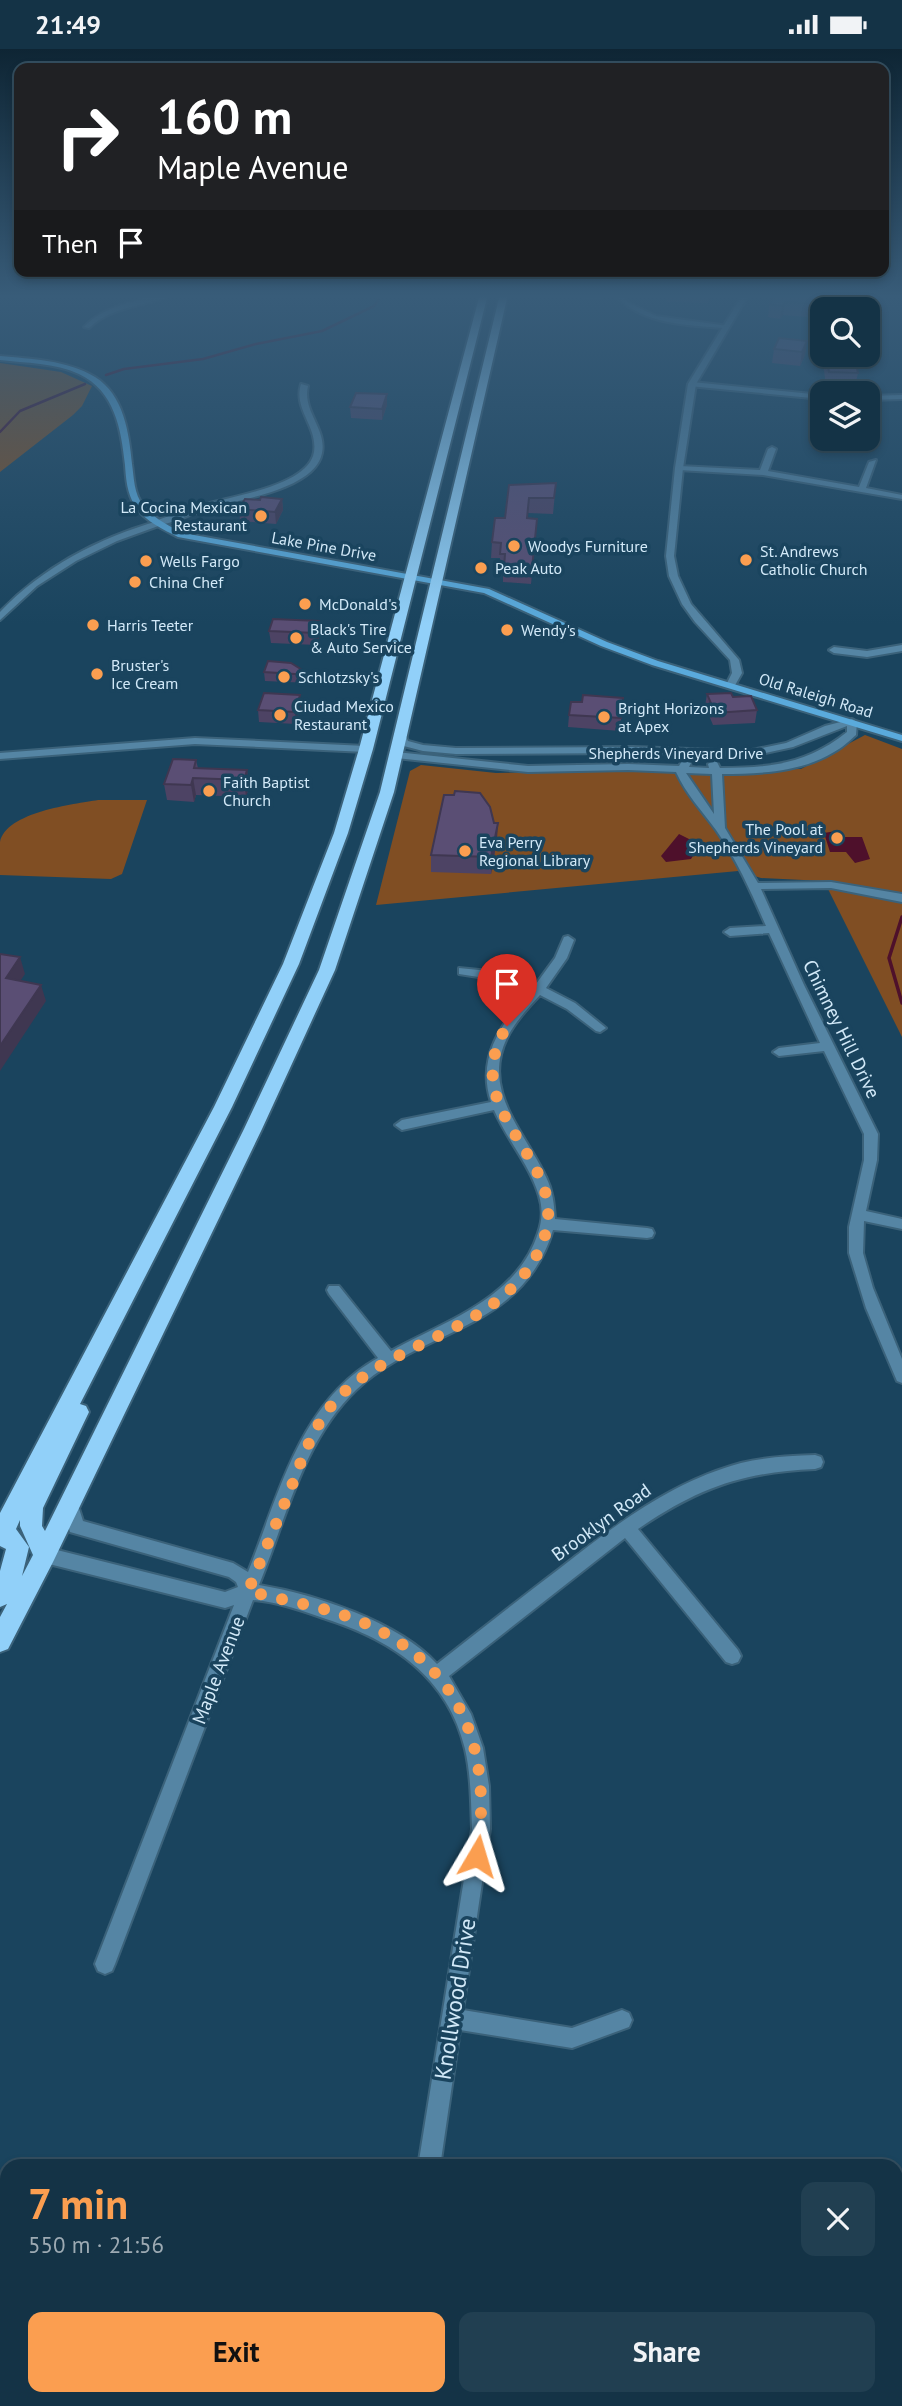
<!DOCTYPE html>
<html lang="en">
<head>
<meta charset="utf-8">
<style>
  body { margin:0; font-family:"PT Sans",sans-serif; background:#213f51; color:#f1f3f6; height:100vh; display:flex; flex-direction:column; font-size:26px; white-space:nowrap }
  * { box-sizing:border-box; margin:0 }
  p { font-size:23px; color:#9daab3 }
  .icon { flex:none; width:38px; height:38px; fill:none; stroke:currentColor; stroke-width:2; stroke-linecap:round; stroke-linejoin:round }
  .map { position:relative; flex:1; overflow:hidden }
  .details { position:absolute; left:0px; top:2110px; width:903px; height:247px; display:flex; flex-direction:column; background:#143346; border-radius:21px 21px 0 0; box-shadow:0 4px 10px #0003,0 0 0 2px #334e5f }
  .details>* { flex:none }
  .guide { position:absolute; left:14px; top:14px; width:875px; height:214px; border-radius:14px; box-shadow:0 4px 10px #0003,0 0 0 2px #334e5f; background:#202124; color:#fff; overflow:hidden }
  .controls { position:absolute; left:810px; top:248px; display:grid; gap:14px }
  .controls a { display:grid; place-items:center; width:70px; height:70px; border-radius:14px; background:#143346; box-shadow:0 4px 10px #0003,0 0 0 2px #334e5f; font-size:35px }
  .pin { position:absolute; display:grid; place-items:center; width:60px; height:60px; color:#fff; margin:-72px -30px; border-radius:50% 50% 50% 0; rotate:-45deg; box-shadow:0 0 7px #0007 }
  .pin .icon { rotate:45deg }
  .me { position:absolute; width:77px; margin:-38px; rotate:7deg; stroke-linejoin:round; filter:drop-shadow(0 0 5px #0008) }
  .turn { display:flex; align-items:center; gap:24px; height:147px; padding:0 28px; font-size:32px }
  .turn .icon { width:91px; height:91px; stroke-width:2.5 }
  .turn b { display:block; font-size:49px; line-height:60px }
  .then { display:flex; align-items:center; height:66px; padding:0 28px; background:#0003; gap:14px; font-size:26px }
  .round { display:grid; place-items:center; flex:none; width:74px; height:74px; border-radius:14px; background:#213f51 }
  .summary { display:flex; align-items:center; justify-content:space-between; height:119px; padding:0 28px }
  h1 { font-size:42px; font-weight:800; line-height:52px; color:#fb9e50 }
  .primary-button { display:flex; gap:14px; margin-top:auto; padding:14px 28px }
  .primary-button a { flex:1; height:80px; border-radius:14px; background:#fb9e50; color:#111; font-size:28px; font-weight:800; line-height:80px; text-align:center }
  .primary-button a+a { background:#213f51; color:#f1f3f6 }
  .status { display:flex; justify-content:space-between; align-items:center; height:49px; padding:0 35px; background:#143346; direction:ltr }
  .status svg { height:19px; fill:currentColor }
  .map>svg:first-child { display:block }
  .green { fill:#804e23 }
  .water { fill:#4e102b }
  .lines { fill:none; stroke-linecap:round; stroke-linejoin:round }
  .stream-far1 { stroke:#4e102b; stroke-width:2.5 }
  .stream { stroke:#4e102b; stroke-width:3.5 }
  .minor-casing { stroke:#3b627a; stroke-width:4 }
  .tertiary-casing { stroke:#3b627a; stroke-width:4 }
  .secondary-casing { stroke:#3b627a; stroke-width:4 }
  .trunk-casing { stroke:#3b627a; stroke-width:4 }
  .minor { fill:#5585a4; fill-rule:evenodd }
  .tertiary { fill:#5585a4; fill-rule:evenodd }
  .secondary { fill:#5aaadc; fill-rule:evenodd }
  .trunk { fill:#91d0f9; fill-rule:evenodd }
  .wall { fill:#4d4364 }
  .shaded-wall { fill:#3f3751 }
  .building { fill:#5a4e74; stroke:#3f3751; stroke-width:2 }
  .route { stroke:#fb9e50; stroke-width:12; stroke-dasharray:0 21.6 }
  .poi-dot { fill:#fb9e50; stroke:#1a445e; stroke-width:2.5 }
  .labels { text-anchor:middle; stroke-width:7; stroke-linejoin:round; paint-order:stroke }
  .far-poi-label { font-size:16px; fill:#d2e9f8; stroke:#1a445e; text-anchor:start }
  .far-street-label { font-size:16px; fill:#d2e9f8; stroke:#1a445e }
  .street-label { font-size:19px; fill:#d2e9f8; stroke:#1a445e }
  .near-street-label { font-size:23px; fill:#d2e9f8; stroke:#1a445e }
</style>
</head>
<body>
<div class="status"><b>21:49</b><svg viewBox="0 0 49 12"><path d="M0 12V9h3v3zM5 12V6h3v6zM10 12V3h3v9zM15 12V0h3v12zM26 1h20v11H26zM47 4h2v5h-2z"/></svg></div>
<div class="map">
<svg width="902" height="2357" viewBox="0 0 902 2357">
  <rect width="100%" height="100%" fill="#1a445e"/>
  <g class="green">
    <polygon points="0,314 61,323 92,337 82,357 73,366 0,423"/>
    <polygon points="865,686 902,700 902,988 824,832 761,829 738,822 376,856 410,722 421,716 496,724 801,720"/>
    <path d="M98,751H147L122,825L111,830L0,826C0,816 0,803 0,793C6,763 74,755 98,751Z"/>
  </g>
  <g class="water">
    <polygon points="836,782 843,788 862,788 870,810 855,814 846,803 830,803 824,784"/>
    <polygon points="679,785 691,791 696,802 691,810 666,813 661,807"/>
  </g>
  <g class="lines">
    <g class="stream-far1">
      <polyline points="106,326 124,320 203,310 256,295 322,282 374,257 378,252 377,245"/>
      <polyline points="0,383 20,362 85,335"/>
    </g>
    <polyline class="stream" points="902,868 889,909 902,954"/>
    <defs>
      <g id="minor">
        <path d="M163,245H174C146,258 113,256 89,279L84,278C103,257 136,252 163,245Z"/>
        <polygon points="546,245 600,245 603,247 600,249"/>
        <path d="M619,245L631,255L656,267L728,277L725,279C687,276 644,276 616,247Z"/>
        <polygon points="692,333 822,346 822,350 689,337"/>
        <path d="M301,335L308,337C302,362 327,380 322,404C315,441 236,451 206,460C190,465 171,476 155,476V472C172,466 189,459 206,455C234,447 309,436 314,403C318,378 293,360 301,335Z"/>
        <polygon points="902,346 902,350 868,351 868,347"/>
        <polygon points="772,398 776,400 768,422 859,438 869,413 876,411 866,439 902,446 902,450 763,426 679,421 675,419 679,417 760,421 768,400"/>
        <polygon points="902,596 902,602 867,608 834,604 829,601 834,598 867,602"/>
        <path d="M852,670L857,673L856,686C849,692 842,699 834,703C802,723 759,725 722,725L725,779L758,834L831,833L902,845V853L831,839L761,840L804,936L878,1085L877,1111L866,1162L902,1170V1180L864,1172L863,1204L873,1239L902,1310V1334L897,1332L866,1259L849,1204V1178L864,1111V1085L824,1002L779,1007L773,1003L779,999L820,994L769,884L730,887L724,883L730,879L766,877C751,843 737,811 716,781C702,762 686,745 676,723L628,721L528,723L396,709L391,706L396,703L528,717L628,715L679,717L682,712L686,711L691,714L689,718L709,719L708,715L713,712L717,713L720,719C770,719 807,715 847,683V677L793,698L747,708L633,704L456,705L423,702L400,696L396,687L401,684L405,685L408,692L423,696L456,699L633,698L747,702L786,694L825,677ZM686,724L712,725L714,765Z"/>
        <polygon points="195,689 366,697 371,700 366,703 195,695 0,710 0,704"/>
        <path d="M568,887L574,891L567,909L546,939L575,954L606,979L600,983L596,982L567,960L540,946C528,959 515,973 507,989C481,1042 525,1083 546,1128C553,1142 554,1155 555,1170L647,1179L652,1180L654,1184L652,1188L647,1189L553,1181C522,1283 421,1279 356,1341C303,1392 286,1470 259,1536C315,1545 399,1573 437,1615C478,1583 518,1551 559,1520C615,1476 671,1433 741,1414C765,1408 790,1407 815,1406L821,1408L823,1413L821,1418L815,1420C743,1423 698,1439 638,1480L738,1601L741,1607L738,1613L732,1615L726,1613L625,1489L449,1627L471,1665L483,1699L489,1737L490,1780L463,1961L572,1979L622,1961L629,1964L632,1971L629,1978L572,1999L460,1981L440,2118H418L472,1780C471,1753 471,1726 465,1700C448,1628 392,1591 326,1570C303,1562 278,1553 253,1551L115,1915L112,1922L105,1925L98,1922L95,1915L234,1556L225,1559L45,1514L39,1511L37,1506L39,1501L45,1498L225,1543L238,1538L236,1533L229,1528L70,1483L62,1455L64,1450L70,1448L76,1450L83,1472L233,1514L248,1523C279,1446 300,1352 378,1309L329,1245L327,1241L329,1237H339L391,1302C445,1272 517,1250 538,1184C542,1173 543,1159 539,1147C530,1116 507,1091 494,1061L402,1081L395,1076L402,1071L491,1053C476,1008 502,974 530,942L498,931L459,925V919L499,923L536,935L555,909L564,888Z"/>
        <rect x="400" y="2350" width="24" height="7"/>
      </g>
      <g id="tertiary">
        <polygon points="743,245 749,245 696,335 683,419 674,507 678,527 691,555 739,611 742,624 734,638 731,639 726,636 732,624 730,611 695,573 682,555 669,527 666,507 675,419 688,335"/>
        <path d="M158,472L162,474L161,476L117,492L76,512L37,537L0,571V563C43,518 99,489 158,472Z"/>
      </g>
      <path id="secondary" d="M0,307C31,310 67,311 95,328C124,346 129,384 132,415C134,429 134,445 143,456C153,469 169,477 183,484L489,540L607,593L658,612L902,686V692L652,616L601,597L484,544L178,488C162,480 145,472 135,457C127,444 126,430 125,416C121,380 115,342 79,325C55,314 26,314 0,311Z"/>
      <path id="trunk" d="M480,245H488L373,700L348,784L299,915L232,1058L80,1355L86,1357L89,1363L43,1459L42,1477L45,1482L244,1080L319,921L380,743L500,245H508L394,743L335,921L262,1080L53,1513L8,1600L0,1603V1568L7,1555L0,1558V1522L6,1500L0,1497V1464L214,1058L283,915L334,784L359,700ZM20,1471V1477L33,1506L22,1527L29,1498L16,1480Z"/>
    </defs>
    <use href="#minor" class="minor-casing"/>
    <use href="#tertiary" class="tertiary-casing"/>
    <use href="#secondary" class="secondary-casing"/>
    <use href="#trunk" class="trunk-casing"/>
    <use href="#minor" class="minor"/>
    <use href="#tertiary" class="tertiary"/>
    <use href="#secondary" class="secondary"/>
    <use href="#trunk" class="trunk"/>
  </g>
  <g class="wall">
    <polygon points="659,245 714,245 708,254 666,253 666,249 659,248"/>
    <polygon points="773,245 817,245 815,253 807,268 783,266 780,270 768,268 770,250"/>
    <polygon points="846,245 876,245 875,249 858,252"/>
    <polygon points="822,289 822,306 854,306 858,324 855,337 826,336 823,315 813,314 816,301"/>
    <polygon points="807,292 805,306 800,317 772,314 774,300"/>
    <polygon points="387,356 382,371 351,369 350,358"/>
    <polygon points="556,434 553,465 528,464 528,469 536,485 531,535 503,533 503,521 499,520 500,509 491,509 492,493 505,469 509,436"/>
    <polygon points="282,450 283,461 276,475 240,472 239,460 260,451"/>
    <polygon points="269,582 320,584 317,596 271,594"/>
    <polygon points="264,623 310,626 310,634 265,632"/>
    <polygon points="707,645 733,648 757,661 755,674 713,676 705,657"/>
    <polygon points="623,649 620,682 568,678 569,666 582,653"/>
    <polygon points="301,659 296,675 259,673 258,661"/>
    <polygon points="196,711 198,719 247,721 249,738 246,748 196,746 194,753 167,751 164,735"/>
    <polygon points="497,791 491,825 431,823 431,806"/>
  </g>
  <g class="shaded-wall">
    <polygon points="709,245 714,245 708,254"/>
    <polygon points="815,245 817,245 815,253 807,268 809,254"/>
    <polygon points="859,245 876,245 875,249 858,252"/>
    <polygon points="785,253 783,266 780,270 782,257"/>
    <polygon points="807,292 805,306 800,317 802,303"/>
    <polygon points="387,345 387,356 382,371 382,360"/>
    <polygon points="282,450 283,461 276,475 275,463"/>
    <polygon points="537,470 536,485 531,535 532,519"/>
    <polygon points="319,572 320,584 317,596 316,584"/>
    <polygon points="300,646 301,659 296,675 295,663"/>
    <polygon points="247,721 249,738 246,748 244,731"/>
    <polygon points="193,729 196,746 194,753 191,736"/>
    <polygon points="498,774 497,791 491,825 491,808"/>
    <polygon points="20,908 25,925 11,946 6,929"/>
    <polygon points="41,936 46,952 0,1022 0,997"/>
  </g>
  <g class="building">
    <polygon points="773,245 815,245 809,254 785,253 782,257 770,255 773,250 770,250"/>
    <polygon points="779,289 807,292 802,303 774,300"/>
    <polygon points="821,289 822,289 822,302 816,301"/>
    <polygon points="826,306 854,306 858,324 829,323"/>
    <polygon points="356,344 387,345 382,360 350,358"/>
    <polygon points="556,434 554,449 529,449 527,469 537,470 532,519 504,518 505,505 500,505 501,494 492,493 495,469 505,469 509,436"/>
    <polygon points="261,448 282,450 275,463 239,460 245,450 260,451"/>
    <polygon points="273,570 319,572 316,584 269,582"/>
    <polygon points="268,612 291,614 310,626 264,623"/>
    <polygon points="264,644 300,646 295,663 258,661"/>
    <polygon points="731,644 733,648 751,647 757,661 715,664 707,645"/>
    <polygon points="583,646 623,649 621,669 569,666 571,653 582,653"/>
    <polygon points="173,710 196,711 194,719 247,721 244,731 193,729 191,736 164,735"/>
    <polygon points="455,742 480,744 490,758 494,774 498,774 491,808 431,806 444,746 454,746"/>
    <polygon points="0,905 20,908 6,929 41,936 0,997"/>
  </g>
  <linearGradient id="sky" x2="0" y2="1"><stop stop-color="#0e2534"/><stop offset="0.43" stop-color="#385c79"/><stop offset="1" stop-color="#385c79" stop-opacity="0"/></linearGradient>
  <rect width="902" height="575" fill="url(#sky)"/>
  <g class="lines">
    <path class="route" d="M477,1807C493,1703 463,1617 362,1573C326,1558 286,1552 248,1542C262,1509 275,1477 289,1444C302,1411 314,1372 341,1346C400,1289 506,1279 541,1197C579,1110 451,1069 507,977"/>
  </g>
  <g class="poi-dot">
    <circle cx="261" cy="467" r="7"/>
    <circle cx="514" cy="497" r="7"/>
    <circle cx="746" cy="511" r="7"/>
    <circle cx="146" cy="512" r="7"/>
    <circle cx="481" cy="519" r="7"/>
    <circle cx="135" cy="533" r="7"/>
    <circle cx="305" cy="555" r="7"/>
    <circle cx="93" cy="576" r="7"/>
    <circle cx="507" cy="581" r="7"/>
    <circle cx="296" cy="589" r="7"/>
    <circle cx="97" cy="625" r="7"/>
    <circle cx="284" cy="628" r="7"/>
    <circle cx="280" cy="666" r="7"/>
    <circle cx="604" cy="668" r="7"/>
    <circle cx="209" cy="742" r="7"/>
    <circle cx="837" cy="789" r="7"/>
    <circle cx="465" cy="802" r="7"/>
  </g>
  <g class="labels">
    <g class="far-poi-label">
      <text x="247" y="464" text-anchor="end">La Cocina Mexican<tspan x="247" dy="18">Restaurant</tspan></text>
      <text x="528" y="503">Woodys Furniture</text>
      <text x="760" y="508">St. Andrews<tspan x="760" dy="18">Catholic Church</tspan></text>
      <text x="160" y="518">Wells Fargo</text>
      <text x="495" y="525">Peak Auto</text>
      <text x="149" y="539">China Chef</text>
      <text x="319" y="561">McDonald's</text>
      <text x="107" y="582">Harris Teeter</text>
      <text x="310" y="586">Black's Tire<tspan x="310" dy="18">&amp; Auto Service</tspan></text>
      <text x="521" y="587">Wendy's</text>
      <text x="111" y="622">Bruster's<tspan x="111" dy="18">Ice Cream</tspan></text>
      <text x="298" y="634">Schlotzsky's</text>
      <text x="294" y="663">Ciudad Mexico<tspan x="294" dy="18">Restaurant</tspan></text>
      <text x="618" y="665">Bright Horizons<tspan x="618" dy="18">at Apex</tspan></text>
      <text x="223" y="739">Faith Baptist<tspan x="223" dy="18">Church</tspan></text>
      <text x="823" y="786" text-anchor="end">The Pool at<tspan x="823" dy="18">Shepherds Vineyard</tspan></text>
      <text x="479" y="799">Eva Perry<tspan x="479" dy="18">Regional Library</tspan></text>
    </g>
    <g class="far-street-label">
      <text transform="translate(324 497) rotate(10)" y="6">Lake Pine Drive</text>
      <text transform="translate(816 646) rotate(17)" y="6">Old Raleigh Road</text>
      <text x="676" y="710">Shepherds Vineyard Drive</text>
    </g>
    <g class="street-label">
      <text transform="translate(842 980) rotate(64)" y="7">Chimney Hill Drive</text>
      <text transform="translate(601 1473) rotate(-36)" y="7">Brooklyn Road</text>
      <text transform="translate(218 1621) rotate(-69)" y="7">Maple Avenue</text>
    </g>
    <g class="near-street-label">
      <text transform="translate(455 1950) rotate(-81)" y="8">Knollwood Drive</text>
    </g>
  </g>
</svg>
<div class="controls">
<a><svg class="icon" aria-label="search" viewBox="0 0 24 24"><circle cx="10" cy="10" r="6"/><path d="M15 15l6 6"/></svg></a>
<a><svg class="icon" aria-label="layers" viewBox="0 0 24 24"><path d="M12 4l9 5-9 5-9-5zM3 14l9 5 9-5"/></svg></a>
</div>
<div class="pin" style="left:507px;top:977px;background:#d93025"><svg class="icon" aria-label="arrive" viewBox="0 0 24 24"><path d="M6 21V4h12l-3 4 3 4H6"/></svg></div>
<svg class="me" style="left:477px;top:1807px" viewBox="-20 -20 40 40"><path d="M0-17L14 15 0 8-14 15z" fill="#fb9e50" stroke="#fff" stroke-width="4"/></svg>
<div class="guide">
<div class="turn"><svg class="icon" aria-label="right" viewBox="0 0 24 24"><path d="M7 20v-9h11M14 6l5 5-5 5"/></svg><div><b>160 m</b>Maple Avenue</div></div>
<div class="then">Then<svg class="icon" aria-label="arrive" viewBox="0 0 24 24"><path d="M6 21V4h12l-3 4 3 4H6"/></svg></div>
</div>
<section class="details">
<div class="summary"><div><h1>7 min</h1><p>550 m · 21:56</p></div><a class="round"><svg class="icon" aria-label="close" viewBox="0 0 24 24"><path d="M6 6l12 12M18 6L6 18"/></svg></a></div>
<div class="primary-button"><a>Exit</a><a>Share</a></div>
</section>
</div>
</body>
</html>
